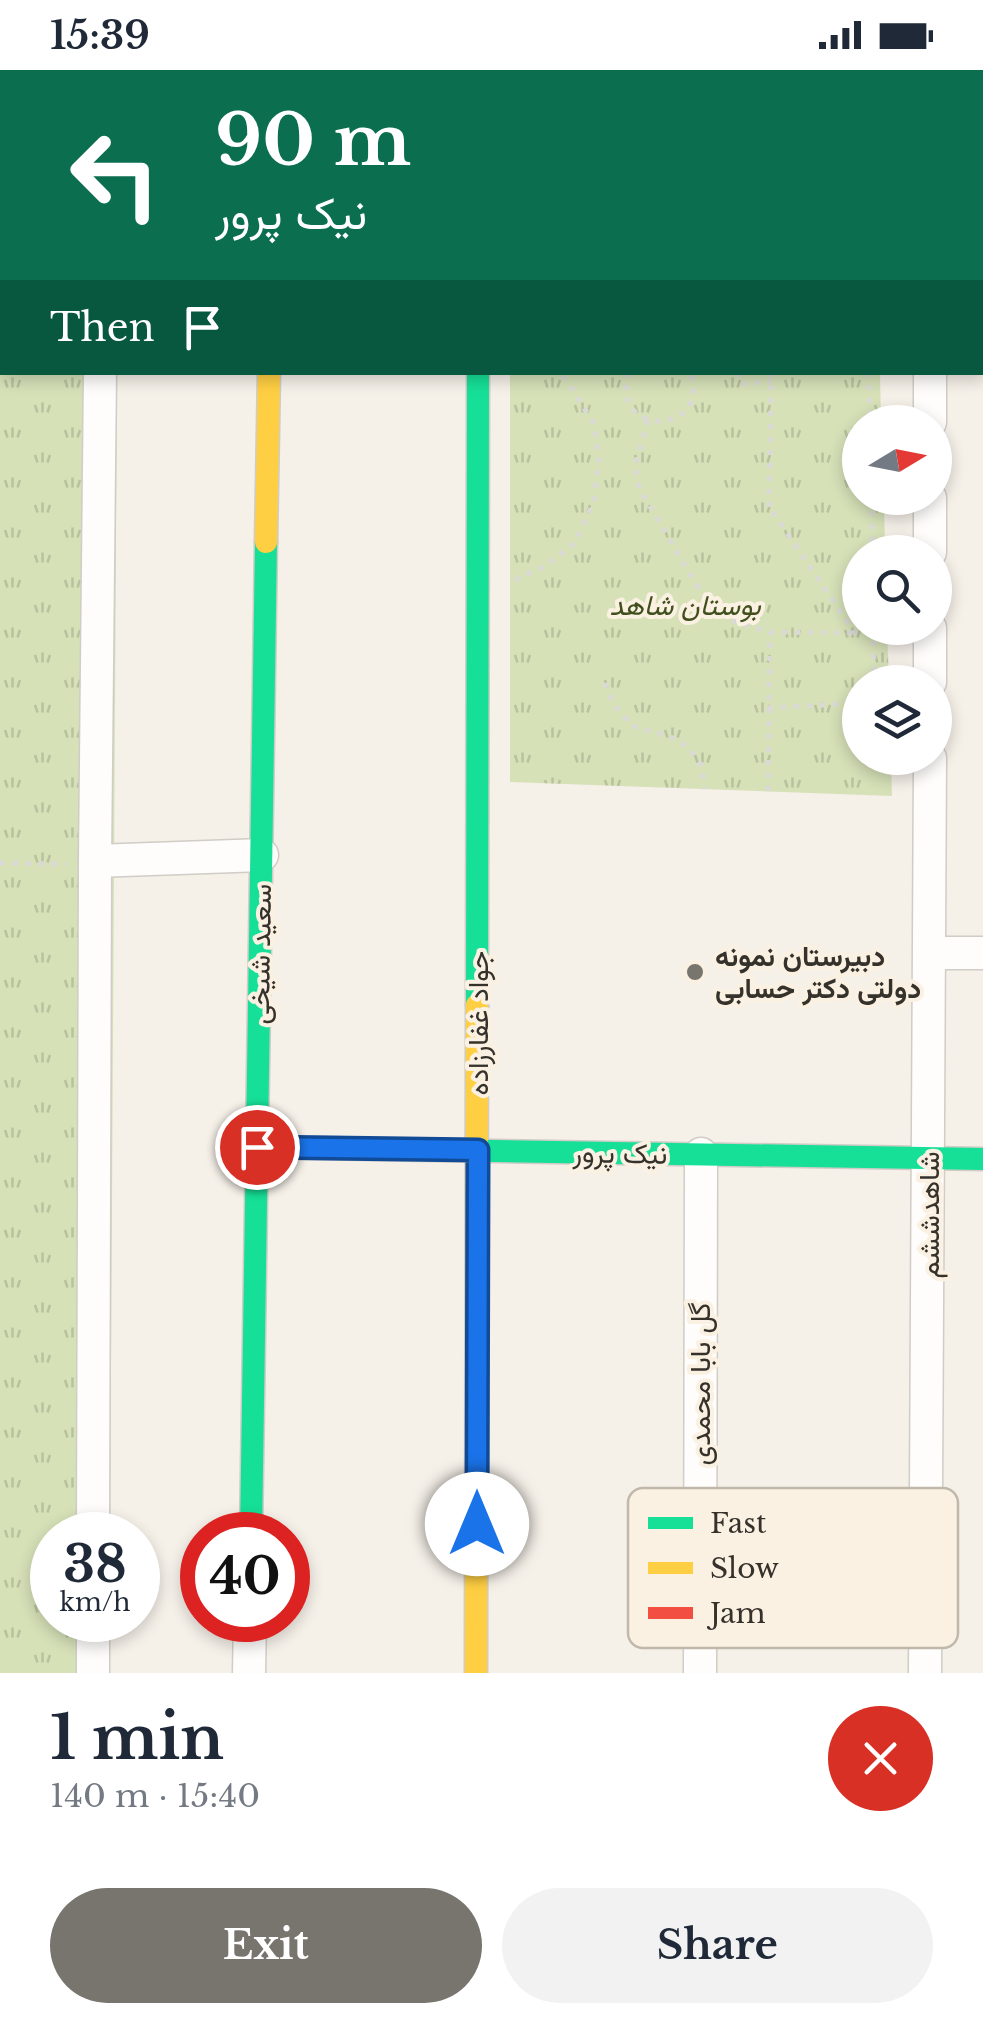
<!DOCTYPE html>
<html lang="en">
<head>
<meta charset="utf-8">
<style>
  body { margin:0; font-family:"Libre Baskerville",Vazirmatn,serif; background:#f2f2f3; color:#1f2937; height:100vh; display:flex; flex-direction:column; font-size:38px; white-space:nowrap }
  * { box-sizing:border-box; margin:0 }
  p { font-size:32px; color:#747a83 }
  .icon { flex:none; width:55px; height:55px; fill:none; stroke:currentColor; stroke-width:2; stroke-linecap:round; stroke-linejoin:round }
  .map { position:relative; height:1603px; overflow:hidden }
  .drawer { display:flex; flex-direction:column; background:#fff; flex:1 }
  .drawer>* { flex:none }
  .hud { position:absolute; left:0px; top:0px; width:985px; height:305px; box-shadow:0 5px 15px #0003; background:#0b6e4f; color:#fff; overflow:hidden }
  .needle { width:65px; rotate:80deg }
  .fabs { position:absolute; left:842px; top:335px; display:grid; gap:20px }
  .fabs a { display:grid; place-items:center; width:110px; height:110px; border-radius:50%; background:#fff; box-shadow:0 5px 15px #0003; font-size:50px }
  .speed { position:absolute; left:30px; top:1442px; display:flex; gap:20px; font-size:50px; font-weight:700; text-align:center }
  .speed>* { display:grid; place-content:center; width:130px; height:130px; border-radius:50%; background:#fff; box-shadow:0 5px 15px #0003; line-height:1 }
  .speed small { font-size:25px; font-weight:400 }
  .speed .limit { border:15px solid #d22; background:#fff; color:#111 }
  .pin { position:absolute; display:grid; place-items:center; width:85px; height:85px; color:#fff; margin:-42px; border:5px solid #fff; border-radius:50%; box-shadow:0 2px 10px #0007 }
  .me { position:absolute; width:110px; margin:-55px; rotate:0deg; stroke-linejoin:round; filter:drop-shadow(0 0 8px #0008) }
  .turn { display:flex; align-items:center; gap:35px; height:210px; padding:0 50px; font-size:45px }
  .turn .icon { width:130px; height:130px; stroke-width:2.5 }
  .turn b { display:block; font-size:70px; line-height:85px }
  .then { display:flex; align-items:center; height:95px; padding:0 50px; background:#0003; gap:20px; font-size:38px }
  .round { display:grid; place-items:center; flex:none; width:105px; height:105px; border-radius:52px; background:#f2f2f3 }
  .headline { display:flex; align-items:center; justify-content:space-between; height:170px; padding:0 50px }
  h1 { font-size:60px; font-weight:800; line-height:75px }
  .action { display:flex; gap:20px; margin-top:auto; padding:20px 50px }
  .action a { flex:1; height:115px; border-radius:60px; background:#78746e; color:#fff; font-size:40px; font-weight:800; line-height:115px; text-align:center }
  .action a+a { background:#f2f2f3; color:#1f2937 }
  .status { display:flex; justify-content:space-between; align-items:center; height:70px; padding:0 50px; background:#fff; direction:ltr }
  .status svg { height:28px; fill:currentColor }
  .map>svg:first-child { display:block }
  .grass { fill:url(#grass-tufts) }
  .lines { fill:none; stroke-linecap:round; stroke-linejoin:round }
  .street-casing { stroke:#d0ccc6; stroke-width:35 }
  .fast-casing { stroke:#d0ccc6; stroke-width:25 }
  .slow-casing { stroke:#d0ccc6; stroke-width:25 }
  .jam-casing { stroke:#d0ccc6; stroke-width:25 }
  .path { stroke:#dbd9d6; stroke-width:5; stroke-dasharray:5 8; stroke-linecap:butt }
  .street { stroke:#fefdfc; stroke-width:32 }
  .fast { stroke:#16e098; stroke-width:22 }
  .slow { stroke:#ffcf43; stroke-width:22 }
  .jam { stroke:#f24e42; stroke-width:22 }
  .route-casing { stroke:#114b97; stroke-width:25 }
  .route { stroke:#1a73e8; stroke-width:18 }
  .poi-dot { fill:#78746e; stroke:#fbf1e2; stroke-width:4 }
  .labels { text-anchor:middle; stroke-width:8; stroke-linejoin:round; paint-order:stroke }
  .park-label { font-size:28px; font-style:italic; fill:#404f1c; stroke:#fbf1e2 }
  .street-label { font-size:28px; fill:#35322c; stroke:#fbf1e2 }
  .poi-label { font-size:28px; font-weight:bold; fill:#35322c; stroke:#fbf1e2; text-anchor:start }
  .key { fill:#fbf1e2; stroke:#c0b8ab; stroke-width:2.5 }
  .key-label { font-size:28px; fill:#35322c }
</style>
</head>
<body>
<div class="status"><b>15:39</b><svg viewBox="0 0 49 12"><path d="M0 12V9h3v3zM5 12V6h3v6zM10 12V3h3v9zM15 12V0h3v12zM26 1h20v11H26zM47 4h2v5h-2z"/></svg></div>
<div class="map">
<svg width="983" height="1603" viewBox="0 0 983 1603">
  <defs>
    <pattern id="grass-tufts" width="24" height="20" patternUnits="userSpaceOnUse" patternTransform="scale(2.5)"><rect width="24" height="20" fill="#d6e1b8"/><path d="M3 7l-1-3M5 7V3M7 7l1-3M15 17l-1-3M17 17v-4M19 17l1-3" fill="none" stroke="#b8c29e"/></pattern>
  </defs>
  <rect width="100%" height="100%" fill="#f5f0e8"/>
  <g class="grass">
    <polygon points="0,0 119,0 119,2 2,2 2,302 117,303 110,1465 52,1465 52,1550 110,1550 109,1603 0,1603"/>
    <polygon points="511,0 819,0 823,2 511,2"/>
    <polygon points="510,303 880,303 881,352 860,352 860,428 884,428 885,482 860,482 860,558 887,558 889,612 860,612 860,688 891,688 892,726 510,712"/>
  </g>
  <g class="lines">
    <defs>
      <g id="street">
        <polyline points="102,2 102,0"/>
        <polyline points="273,2 273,0"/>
        <polyline points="478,2 478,0"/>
        <polyline points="100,302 95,791 262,785"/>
        <polyline points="930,352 930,302"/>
        <polyline points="930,482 930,428"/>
        <polyline points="930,612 930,558"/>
        <polyline points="930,883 983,883"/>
        <polyline points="93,1465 95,791"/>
        <polyline points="93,1603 93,1550"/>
        <polyline points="249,1603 250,1550"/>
        <polyline points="700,1603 701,1084"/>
        <polyline points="925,1603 930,688"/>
      </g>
      <g id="fast">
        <polyline points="880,0 884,2"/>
        <polyline points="933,0 933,2"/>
        <polyline points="972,0 976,2"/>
        <polyline points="477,935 478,302"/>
        <polyline points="257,1077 983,1089"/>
        <polyline points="251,1465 266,472"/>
      </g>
      <g id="slow">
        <polyline points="266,472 269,302"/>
        <polyline points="476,1603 477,935"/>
      </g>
      <polyline id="jam" points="982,61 983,61"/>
    </defs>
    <use href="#street" class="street-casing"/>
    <use href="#fast" class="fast-casing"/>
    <use href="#slow" class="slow-casing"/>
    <use href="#jam" class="jam-casing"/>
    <g class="path">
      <path d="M629,302C607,367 712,368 690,302"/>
      <polyline points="737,302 742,314 771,311"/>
      <polyline points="771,302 769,442 774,444 855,563 873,562"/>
      <polyline points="869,302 869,352"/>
      <polyline points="648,350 635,396 639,418 705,529 730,550 770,562 855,563"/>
      <polyline points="871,428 872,482"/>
      <polyline points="515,510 545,496 575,473 593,434 599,391 594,354 567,311 559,302"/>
      <polyline points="873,558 874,612"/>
      <polyline points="605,613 614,635 632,656 669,666 688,677 701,695 705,719"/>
      <polyline points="768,638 860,633"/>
      <polyline points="768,721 770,562"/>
      <polyline points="0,793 67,794"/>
    </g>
    <use href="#street" class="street"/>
    <use href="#fast" class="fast"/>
    <use href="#slow" class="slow"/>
    <use href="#jam" class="jam"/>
  </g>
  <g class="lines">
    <defs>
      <polyline id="route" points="257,1077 478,1080 477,1454"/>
    </defs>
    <use href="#route" class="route-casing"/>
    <use href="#route" class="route"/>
  </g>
  <circle class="poi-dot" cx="695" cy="902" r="10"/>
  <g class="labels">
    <g class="park-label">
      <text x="685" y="545">بوستان شاهد</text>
    </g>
    <g class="street-label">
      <text transform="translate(260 884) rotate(-89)" y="10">سعید شیخی</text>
      <text transform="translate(478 953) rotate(-90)" y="10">جواد غفارزاده</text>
      <text transform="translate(620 1083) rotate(1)" y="10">نیک پرور</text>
      <text transform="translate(929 1145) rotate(-90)" y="10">شاهدششم</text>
      <text transform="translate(700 1314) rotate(-90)" y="10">گل بابا محمدی</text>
    </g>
    <g class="poi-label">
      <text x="715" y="896">دبیرستان نمونه<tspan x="715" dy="32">دولتی دکتر حسابی</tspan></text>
    </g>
  </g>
  <rect x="628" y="1418" width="330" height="160" rx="15" class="key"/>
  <rect x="648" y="1447" width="45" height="12" fill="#16e098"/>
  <rect x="648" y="1492" width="45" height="12" fill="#ffcf43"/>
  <rect x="648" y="1537" width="45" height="12" fill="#f24e42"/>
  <g class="key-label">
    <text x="710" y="1463">Fast</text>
    <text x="710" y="1508">Slow</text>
    <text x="710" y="1553">Jam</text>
  </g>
</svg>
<div class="fabs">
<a><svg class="needle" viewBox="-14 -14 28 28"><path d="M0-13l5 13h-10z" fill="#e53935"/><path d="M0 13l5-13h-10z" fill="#747a83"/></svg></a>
<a><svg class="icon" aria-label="search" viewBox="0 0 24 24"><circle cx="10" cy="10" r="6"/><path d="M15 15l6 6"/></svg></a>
<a><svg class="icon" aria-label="layers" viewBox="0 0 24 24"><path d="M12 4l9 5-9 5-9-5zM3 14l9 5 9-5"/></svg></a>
</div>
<div class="speed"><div>38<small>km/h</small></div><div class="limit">40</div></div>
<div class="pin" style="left:257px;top:1077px;background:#d93025"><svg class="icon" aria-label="arrive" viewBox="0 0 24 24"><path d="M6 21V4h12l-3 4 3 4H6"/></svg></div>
<svg class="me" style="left:477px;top:1454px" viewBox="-20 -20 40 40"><circle r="19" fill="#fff"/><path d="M0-13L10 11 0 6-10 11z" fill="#1a73e8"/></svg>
<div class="hud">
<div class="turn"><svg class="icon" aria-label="left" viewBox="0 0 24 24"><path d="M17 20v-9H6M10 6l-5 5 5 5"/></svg><div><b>90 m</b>نیک پرور</div></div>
<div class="then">Then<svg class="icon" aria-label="arrive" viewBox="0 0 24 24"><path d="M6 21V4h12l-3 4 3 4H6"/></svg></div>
</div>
</div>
<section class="drawer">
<div class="headline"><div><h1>1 min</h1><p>140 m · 15:40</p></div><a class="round" style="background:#d93025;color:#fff"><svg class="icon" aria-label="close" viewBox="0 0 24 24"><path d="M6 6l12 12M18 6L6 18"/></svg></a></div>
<div class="action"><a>Exit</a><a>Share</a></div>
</section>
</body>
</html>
